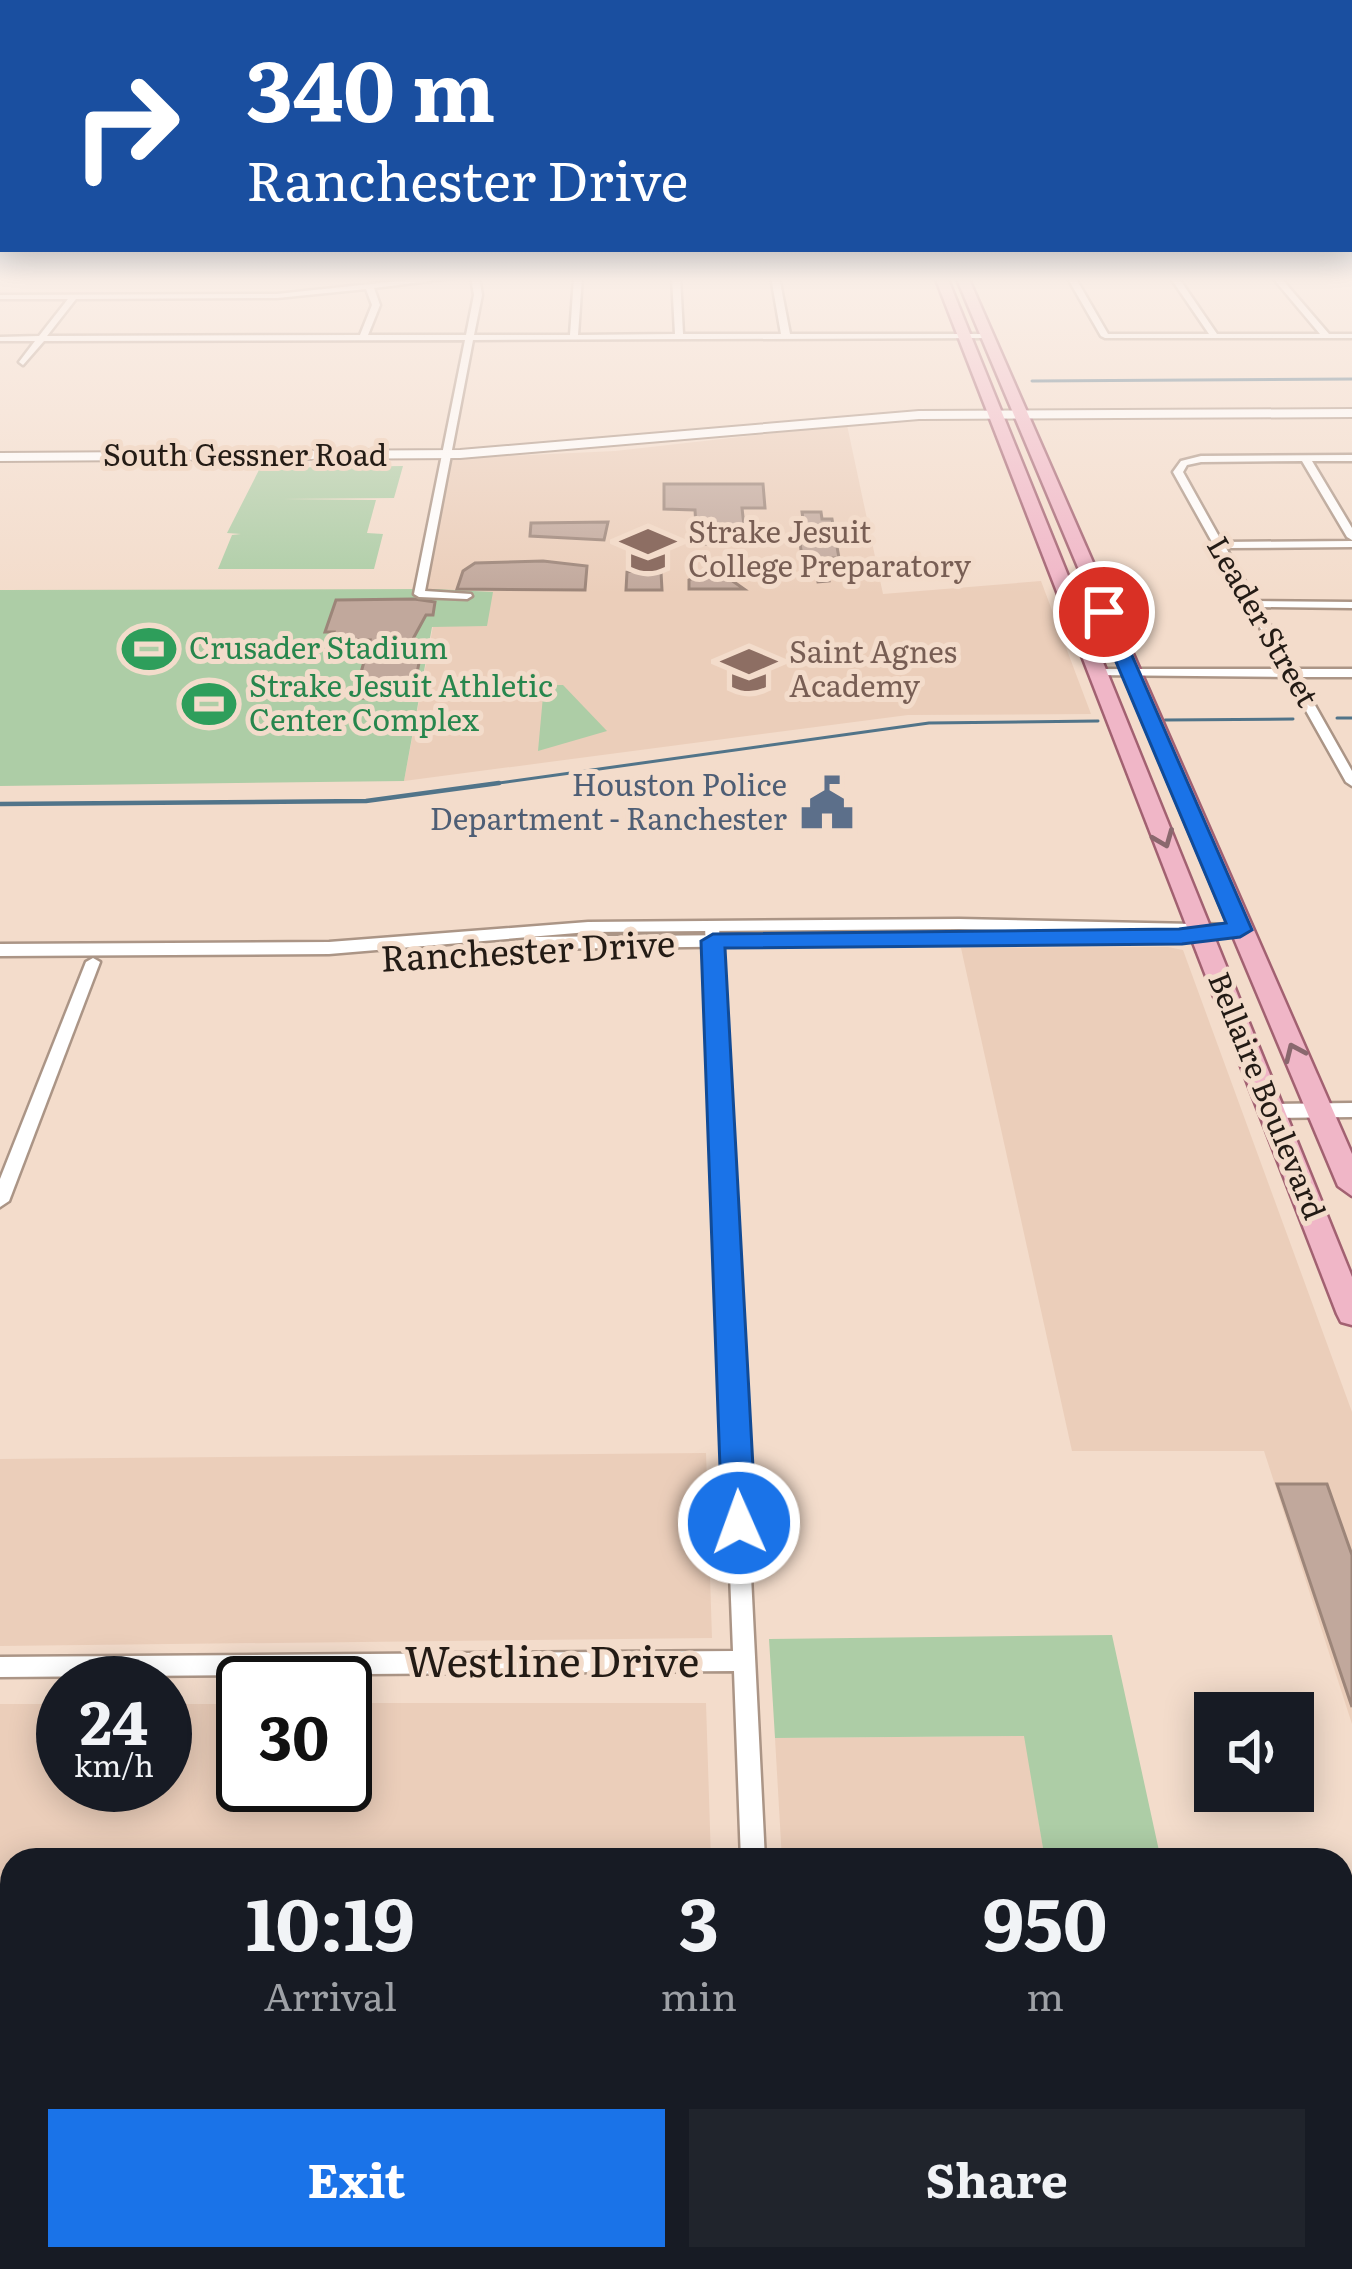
<!DOCTYPE html>
<html lang="en">
<head>
<meta charset="utf-8">
<style>
  body { margin:0; font-family:Literata,serif; background:#20242c; color:#f1f3f6; height:100vh; display:flex; flex-direction:column; font-size:45px; white-space:nowrap }
  * { box-sizing:border-box; margin:0 }
  p { font-size:39px; color:#9ea1a6 }
  .icon { flex:none; width:66px; height:66px; fill:none; stroke:currentColor; stroke-width:2; stroke-linecap:round; stroke-linejoin:round }
  .map { position:relative; flex:1; overflow:hidden }
  .sheet { position:absolute; left:0px; top:1848px; width:1353px; height:423px; display:flex; flex-direction:column; background:#171b24; border-radius:36px 36px 0 0; box-shadow:0 6px 30px #0003 }
  .sheet>* { flex:none }
  .top-card { position:absolute; left:0px; top:0px; width:1353px; height:252px; box-shadow:0 6px 30px #0003; background:#1a4fa0; color:#fff; overflow:hidden }
  .buttons { position:absolute; left:1194px; top:1692px; display:grid; gap:24px }
  .buttons a { display:grid; place-items:center; width:120px; height:120px; border-radius:0px; background:#171b24; box-shadow:0 6px 30px #0003; font-size:60px }
  .speed { position:absolute; left:36px; top:1656px; display:flex; gap:24px; font-size:60px; font-weight:700; text-align:center }
  .speed>* { display:grid; place-content:center; width:156px; height:156px; border-radius:50%; background:#171b24; box-shadow:0 6px 30px #0003; line-height:1 }
  .speed small { font-size:30px; font-weight:400 }
  .speed .limit { border:6px solid #111; border-radius:18px; background:#fff; color:#111 }
  .pin { position:absolute; display:grid; place-items:center; width:102px; height:102px; color:#fff; margin:-51px; border:6px solid #fff; border-radius:50%; box-shadow:0 3px 12px #0007 }
  .me { position:absolute; width:132px; margin:-66px; rotate:358deg; stroke-linejoin:round; filter:drop-shadow(0 0 9px #0008) }
  .turn { display:flex; align-items:center; gap:42px; height:252px; padding:0 48px; font-size:54px }
  .turn .icon { width:156px; height:156px; stroke-width:2.5 }
  .turn b { display:block; font-size:84px; line-height:102px }
  .eta { display:flex; justify-content:space-evenly; align-items:center; height:204px; text-align:center }
  .eta b { font-size:72px; font-weight:700; line-height:84px }
  .cta { display:flex; gap:24px; margin-top:auto; padding:24px 48px }
  .cta a { flex:1; height:138px; border-radius:0px; background:#1a73e8; color:#fff; font-size:48px; font-weight:700; line-height:138px; text-align:center }
  .cta a+a { background:#20242c; color:#f1f3f6 }
  .map>svg:first-child { display:block }
  .built { fill:#ebceba }
  .green { fill:#adcda6 }
  .lines { fill:none; stroke-linecap:round; stroke-linejoin:round }
  .stream-far1 { stroke:#517489; stroke-width:3 }
  .stream { stroke:#517489; stroke-width:4.5 }
  .building { fill:#c1a89c; stroke:#9c8579; stroke-width:3 }
  .minor-casing { stroke:#ab9586; stroke-width:5 }
  .tertiary-casing { stroke:#ab9586; stroke-width:5 }
  .secondary-casing { stroke:#ab9586; stroke-width:4 }
  .primary-casing { stroke:#a26171; stroke-width:5 }
  .minor { fill:#fff; fill-rule:evenodd }
  .tertiary { fill:#fff; fill-rule:evenodd }
  .secondary { fill:#fff; fill-rule:evenodd }
  .primary { fill:#f0b6c7; fill-rule:evenodd }
  .oneway { stroke:#8a686e }
  .route { fill:#1a73e8; stroke:#114b97; stroke-width:3 }
  .labels { text-anchor:middle; stroke-width:10; stroke-linejoin:round; paint-order:stroke }
  .far-street-label { font-size:30px; fill:#231b15; stroke:#f3dccb }
  .far-education-label { font-size:30px; fill:#785e54; stroke:#f3dccb; text-anchor:start }
  .far-leisure-label { font-size:30px; fill:#27864d; stroke:#f3dccb; text-anchor:start }
  .far-service-label { font-size:30px; fill:#4e5e75; stroke:#f3dccb; text-anchor:end }
  .street-label { font-size:36px; fill:#231b15; stroke:#f3dccb }
  .near-street-label { font-size:42px; fill:#231b15; stroke:#f3dccb }
</style>
</head>
<body>
<div class="map">
<svg width="1352" height="2269" viewBox="0 0 1352 2269">
  <rect width="100%" height="100%" fill="#f3dccb"/>
  <g class="built">
    <polygon points="847,425 883,594 1041,581 1091,714 908,715 404,781 433,626 492,592 412,589 432,520 441,459 615,451"/>
    <polygon points="1168,947 1183,950 1352,1412 1352,1724 1264,1451 1072,1451 961,948"/>
    <polygon points="706,1453 712,1638 0,1646 0,1459"/>
    <polygon points="345,1703 706,1703 711,1860 12,1860 12,2259 726,2259 727,2269 0,2269 0,1704 63,1704 63,1785 165,1785 165,1704 243,1704 243,1785 345,1785"/>
    <polygon points="1025,1736 1045,1860 782,1860 775,1738"/>
    <polygon points="1341,1907 1352,1907 1352,2269 805,2269 805,2259 1341,2259"/>
  </g>
  <g class="green">
    <polygon points="403,466 394,498 283,499 376,500 367,533 383,534 374,569 218,569 232,535 241,534 227,533 260,468"/>
    <polygon points="435,589 493,592 487,626 432,627 404,781 0,786 0,590"/>
    <polygon points="544,685 563,685 607,731 538,751"/>
    <polygon points="1112,1635 1161,1860 1045,1860 1024,1736 775,1738 769,1639"/>
  </g>
  <g class="lines">
    <g class="stream-far1">
      <polyline points="1032,381 1352,379"/>
      <polyline points="1337,718 1352,718"/>
      <polyline points="1165,720 1293,719"/>
      <polyline points="477,786 929,723 1098,721"/>
    </g>
    <polyline class="stream" points="0,804 366,801 499,783"/>
  </g>
  <g class="building">
    <polygon points="664,484 763,484 765,508 742,508 746,544 697,544 695,510 664,509"/>
    <polygon points="802,512 821,512 822,519 832,519 839,558 825,558 829,581 818,582 814,558 802,558 797,519 803,519"/>
    <polygon points="608,522 604,540 530,536 531,523"/>
    <polygon points="543,561 587,566 585,590 457,589 463,571 475,563"/>
    <polygon points="643,569 661,572 662,590 626,590 627,572"/>
    <polygon points="705,573 724,575 744,589 689,589 689,580"/>
    <polygon points="414,599 435,602 433,615 426,615 408,648 422,648 412,698 354,698 370,640 332,640 334,632 325,632 336,600"/>
    <polygon points="1277,1484 1327,1484 1352,1555 1352,1707"/>
  </g>
  <g class="lines">
    <defs>
      <g id="minor">
        <path d="M437,277H461L374,288L380,305L368,335H466L474,295L471,277H479L482,295L474,335H570L574,277H582L578,335L675,334L672,277H680L683,334H781L771,277H779L790,334H988L992,336L988,338L473,340L425,591L471,594L472,596L467,599L419,597L414,594L465,340L44,341L23,365L19,362L35,341H0V337L39,336L68,299H0V295L277,294ZM366,289L372,305L360,335L47,336L76,299L277,298Z"/>
        <polygon points="1067,277 1075,277 1108,334 1209,334 1170,277 1178,277 1217,334 1320,334 1272,277 1280,277 1329,334 1352,334 1352,338 1105,338 1101,336"/>
        <polygon points="1352,455 1352,461 1312,461 1352,528 1352,540 1347,537 1302,461 1201,462 1187,465 1183,472 1222,542 1352,541 1352,547 1226,548 1256,601 1352,602 1352,608 1260,607 1295,669 1352,669 1352,677 1299,677 1352,771 1352,786 1346,782 1287,677 1093,675 1091,673 1097,669 1283,669 1173,472 1181,461 1201,456"/>
        <polygon points="712,922 719,926 765,1860 741,1860 734,1671 0,1677 0,1657 733,1651 705,926"/>
        <polygon points="93,958 100,962 9,1201 0,1207 0,1179 86,962"/>
        <rect x="755" y="2259" width="28" height="10"/>
      </g>
      <g id="tertiary">
        <polygon points="959,919 1241,925 1250,930 1241,935 959,929 588,932 329,954 0,956 0,944 329,942 588,922"/>
        <polygon points="1054,932 1063,938 1061,942 534,949 525,943 534,937"/>
        <polygon points="1352,1103 1352,1117 1271,1118 1261,1111 1271,1104"/>
      </g>
      <polygon id="secondary" points="1352,409 1352,417 919,419 460,458 0,461 0,453 460,450 919,411"/>
      <g id="primary">
        <polygon points="935,277 947,277 1352,1277 1352,1325 1341,1322 1337,1314"/>
        <polygon points="956,277 968,277 1352,1154 1352,1196 1338,1186"/>
      </g>
    </defs>
    <use href="#minor" class="minor-casing"/>
    <use href="#tertiary" class="tertiary-casing"/>
    <use href="#secondary" class="secondary-casing"/>
    <use href="#primary" class="primary-casing"/>
    <use href="#minor" class="minor"/>
    <use href="#tertiary" class="tertiary"/>
    <use href="#secondary" class="secondary"/>
    <use href="#primary" class="primary"/>
  </g>
  <defs><path id="oneway-chevron" d="M-2-3.5L2.5 0L-2 3.5" fill="none" stroke-width="1.6" stroke-linecap="round" stroke-linejoin="round" transform="scale(3)"/></defs>
  <g class="oneway">
    <use href="#oneway-chevron" transform="translate(1164 839) rotate(68)"/>
    <use href="#oneway-chevron" transform="translate(1294 1052) rotate(-114)"/>
  </g>
  <linearGradient id="sky" x2="0" y2="1"><stop stop-color="#73aad6"/><stop offset="0.47" stop-color="#faefe8"/><stop offset="1" stop-color="#faefe8" stop-opacity="0"/></linearGradient>
  <rect width="1352" height="594" fill="url(#sky)"/>
  <polygon class="route" points="1104,606 1113,612 1252,930 1240,937 1182,944 725,948 756,1523 751,1533 727,1533 722,1523 701,941 713,934 1179,929 1226,923 1095,612"/>
  <defs>
    <symbol id="school-bare" viewBox="-9 -9 18 18"><path d="M0-5L7-2L0 1L-7-2ZM-4 1L0 2.5L4 1V4Q0 6-4 4Z" fill="#8d6e63" stroke="#f3dccb" stroke-width="2.5" paint-order="stroke"/></symbol>
    <symbol id="stadium-bare" viewBox="-9 -9 18 18"><path d="M0-5a6.5 5 0 1 0 0 10a6.5 5 0 1 0 0-10ZM-3.5-1.8h7v3.6h-7Z" fill="#2e9e5b" stroke="#f3dccb" stroke-width="2.5" paint-order="stroke"/></symbol>
    <symbol id="civic-bare" viewBox="-9 -9 18 18"><path d="M-.6-6.5H3V-4.5H.6V-3L4-1V1h2V6H-6V1h2V-1L-.6-3ZM-1.2 2.5V6h2.4V2.5Z" fill="#5c6f8a" stroke="#f3dccb" stroke-width="2.5" paint-order="stroke"/></symbol>
  </defs>
  <g fill-rule="evenodd">
    <use href="#school-bare" x="610" y="512" width="76" height="76"/>
    <use href="#stadium-bare" x="111" y="611" width="76" height="76"/>
    <use href="#school-bare" x="711" y="632" width="76" height="76"/>
    <use href="#stadium-bare" x="171" y="666" width="76" height="76"/>
    <use href="#civic-bare" x="789" y="765" width="76" height="76"/>
  </g>
  <g class="labels">
    <g class="far-street-label">
      <text x="245" y="466">South Gessner Road</text>
      <text transform="translate(1262 622) rotate(60)" y="10">Leader Street</text>
      <text transform="translate(1266 1096) rotate(68)" y="10">Bellaire Boulevard</text>
    </g>
    <g class="far-education-label">
      <text x="688" y="543">Strake Jesuit<tspan x="688" dy="34">College Preparatory</tspan></text>
      <text x="789" y="663">Saint Agnes<tspan x="789" dy="34">Academy</tspan></text>
    </g>
    <g class="far-leisure-label">
      <text x="189" y="659">Crusader Stadium</text>
      <text x="249" y="697">Strake Jesuit Athletic<tspan x="249" dy="34">Center Complex</tspan></text>
    </g>
    <g class="far-service-label">
      <text x="787" y="796">Houston Police<tspan x="787" dy="34">Department - Ranchester</tspan></text>
    </g>
    <g class="street-label">
      <text transform="translate(528 951) rotate(-3)" y="13">Ranchester Drive</text>
    </g>
    <g class="near-street-label">
      <text x="552" y="1677">Westline Drive</text>
    </g>
  </g>
</svg>
<div class="buttons">
<a><svg class="icon" aria-label="sound" viewBox="0 0 24 24"><path d="M4 9h4l5-4v14l-5-4H4zM17 9q2 3 0 6"/></svg></a>
</div>
<div class="speed"><div>24<small>km/h</small></div><div class="limit">30</div></div>
<div class="pin" style="left:1104px;top:612px;background:#d93025"><svg class="icon" aria-label="arrive" viewBox="0 0 24 24"><path d="M6 21V4h12l-3 4 3 4H6"/></svg></div>
<svg class="me" style="left:739px;top:1523px" viewBox="-20 -20 40 40"><circle r="17" fill="#1a73e8" stroke="#fff" stroke-width="3"/><path d="M0-11L8 9 0 5-8 9z" fill="#fff"/></svg>
<div class="top-card">
<div class="turn"><svg class="icon" aria-label="right" viewBox="0 0 24 24"><path d="M7 20v-9h11M14 6l5 5-5 5"/></svg><div><b>340 m</b>Ranchester Drive</div></div>
</div>
<section class="sheet">
<div class="eta">
<div><b>10:19</b><p>Arrival</p></div>
<div><b>3</b><p>min</p></div>
<div><b>950</b><p>m</p></div>
</div>
<div class="cta"><a>Exit</a><a>Share</a></div>
</section>
</div>
</body>
</html>
